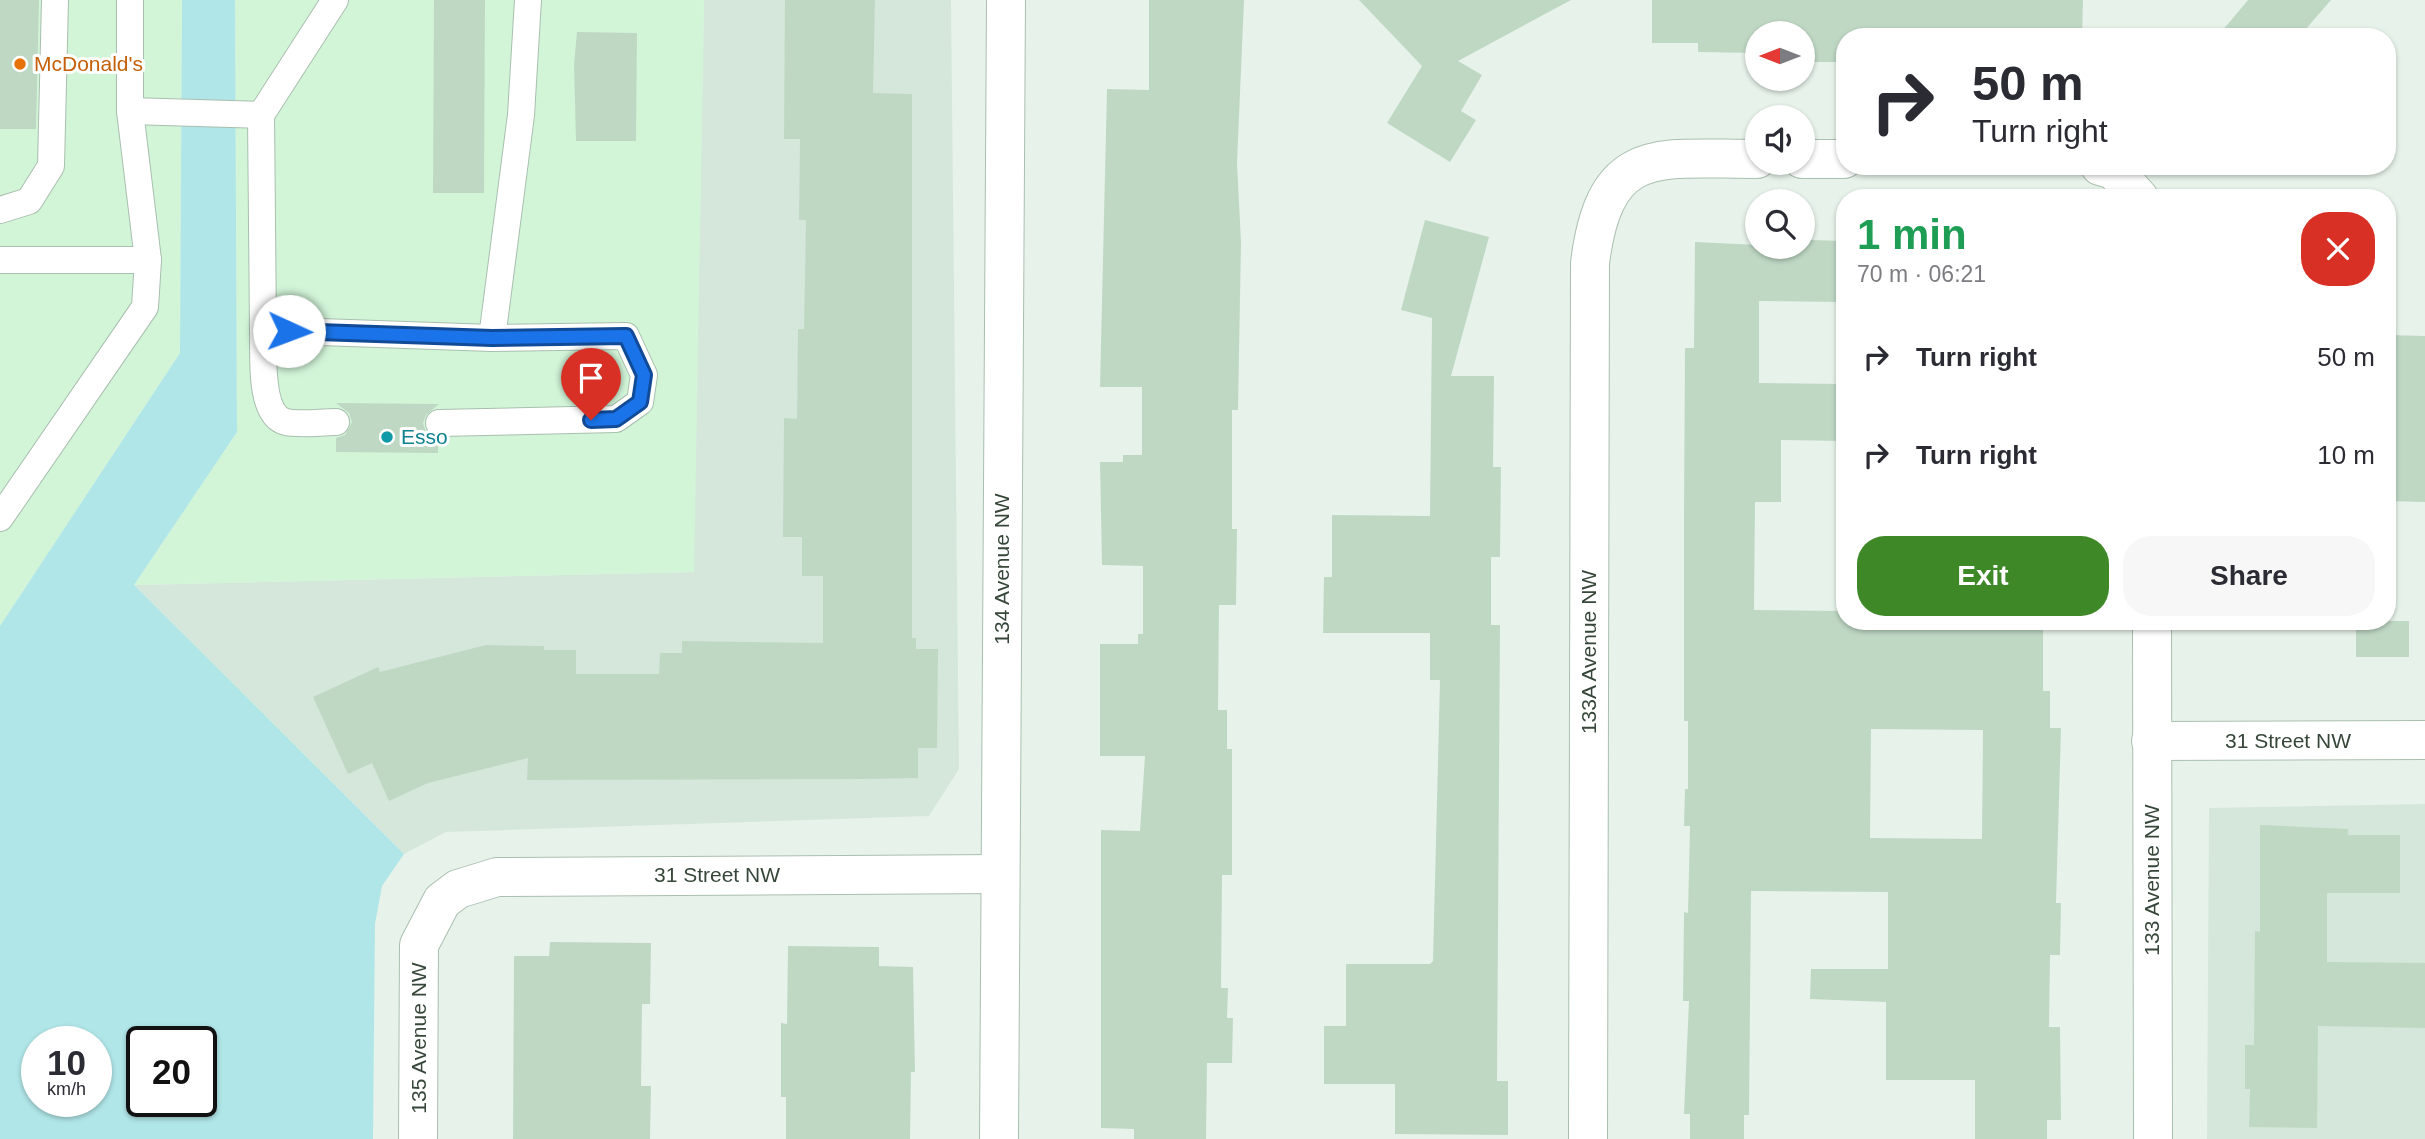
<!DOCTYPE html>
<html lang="en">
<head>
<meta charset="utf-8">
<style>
  body { margin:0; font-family:Helvetica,sans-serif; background:#f7f7f7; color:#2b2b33; height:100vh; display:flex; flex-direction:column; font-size:26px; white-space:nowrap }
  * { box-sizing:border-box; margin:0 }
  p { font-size:23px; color:#7c7c81 }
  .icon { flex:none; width:38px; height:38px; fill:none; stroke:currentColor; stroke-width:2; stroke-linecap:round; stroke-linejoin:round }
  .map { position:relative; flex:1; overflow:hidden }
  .drawer { position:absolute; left:1836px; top:189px; width:560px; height:441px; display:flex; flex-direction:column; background:#fff; border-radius:28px; box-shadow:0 2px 5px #0004 }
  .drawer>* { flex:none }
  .banner { position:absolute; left:1836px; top:28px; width:560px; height:147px; border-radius:28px; box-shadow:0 2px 5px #0004; background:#fff; color:#2b2b33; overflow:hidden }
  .needle { width:46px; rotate:270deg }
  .buttons { position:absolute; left:1745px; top:21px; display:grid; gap:14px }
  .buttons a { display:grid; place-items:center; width:70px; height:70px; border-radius:50%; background:#fff; box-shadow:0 2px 5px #0004; font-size:35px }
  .speed { position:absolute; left:21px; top:1026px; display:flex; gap:14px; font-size:35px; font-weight:700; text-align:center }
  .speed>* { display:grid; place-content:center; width:91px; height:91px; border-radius:50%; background:#fff; box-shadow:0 2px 5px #0004; line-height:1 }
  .speed small { font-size:18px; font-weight:400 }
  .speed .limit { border:4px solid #111; border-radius:10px; background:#fff; color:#111 }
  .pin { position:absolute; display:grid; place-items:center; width:60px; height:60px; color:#fff; margin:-72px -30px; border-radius:50% 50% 50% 0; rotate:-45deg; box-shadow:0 0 7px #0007 }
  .pin .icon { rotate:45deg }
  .me { position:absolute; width:77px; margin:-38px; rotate:92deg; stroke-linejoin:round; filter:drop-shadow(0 0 5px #0008) }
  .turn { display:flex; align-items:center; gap:24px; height:147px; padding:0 21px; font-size:32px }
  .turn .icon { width:91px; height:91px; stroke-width:2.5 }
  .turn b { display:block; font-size:49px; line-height:60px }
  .round { display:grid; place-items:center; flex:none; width:74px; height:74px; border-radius:28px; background:#f7f7f7 }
  .summary { display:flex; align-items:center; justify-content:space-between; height:119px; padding:0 21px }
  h1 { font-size:42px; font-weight:700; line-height:52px; color:#1e9e55 }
  .action { display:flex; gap:14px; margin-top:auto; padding:14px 21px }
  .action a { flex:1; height:80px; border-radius:28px; background:#3e8827; color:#fff; font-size:28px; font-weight:700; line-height:80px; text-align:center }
  .action a+a { background:#f7f7f7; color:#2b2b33 }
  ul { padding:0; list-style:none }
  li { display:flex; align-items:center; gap:21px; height:98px; padding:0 21px }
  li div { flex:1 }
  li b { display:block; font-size:26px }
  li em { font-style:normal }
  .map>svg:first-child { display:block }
  .residential { fill:#d5e7da }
  .commercial { fill:#d2f5d8 }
  .green { fill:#b0e6e8; fill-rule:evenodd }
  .building { fill:#bfd8c4; fill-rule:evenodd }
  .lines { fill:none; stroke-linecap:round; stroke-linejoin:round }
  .service-casing { stroke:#a9bfaf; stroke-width:28 }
  .minor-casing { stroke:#a9bfaf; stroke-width:40 }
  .service { stroke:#fff; stroke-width:26 }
  .minor { stroke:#fff; stroke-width:38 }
  .route-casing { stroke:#114b97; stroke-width:18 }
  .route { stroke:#1a73e8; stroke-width:12 }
  .food-dot { fill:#e8710a; stroke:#fff; stroke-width:2.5 }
  .culture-dot { fill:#0f9aa8; stroke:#fff; stroke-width:2.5 }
  .labels { text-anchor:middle; stroke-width:6; stroke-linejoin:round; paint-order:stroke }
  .food-label { font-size:21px; fill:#c56008; stroke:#fff; text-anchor:start }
  .culture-label { font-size:21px; fill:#0d838f; stroke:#fff; text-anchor:start }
  .street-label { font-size:21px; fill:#364639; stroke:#fff }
</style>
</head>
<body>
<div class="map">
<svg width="2425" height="1139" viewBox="0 0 2425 1139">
  <rect width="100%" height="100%" fill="#e7f3ea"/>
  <g class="residential">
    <polygon points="704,0 951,0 959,769 929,816 446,832 404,854 134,585 693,572"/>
    <polygon points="2425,804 2425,1139 2207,1139 2209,808"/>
  </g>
  <g class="commercial">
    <polygon points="0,0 182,0 180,353 0,626"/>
    <polygon points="235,0 704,0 694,572 134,585 237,432"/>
  </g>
  <path class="green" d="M182,0H235L237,432L134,585L404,854L382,886L375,924L373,1139H0V626L180,353ZM37,1041H96V1101H37ZM142,1041H201V1101H142Z"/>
  <g class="building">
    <polygon points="0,0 39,0 36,129 0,129"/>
    <polygon points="434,0 485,0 484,193 433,193"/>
    <polygon points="785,0 875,0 873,93 912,94 912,638 916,638 916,649 938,649 937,748 918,748 918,778 865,779 527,780 528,758 428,783 389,801 372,763 348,774 313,697 378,667 380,672 486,645 544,646 544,650 576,650 576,674 659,674 660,653 682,653 682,641 823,643 823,576 802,576 802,537 783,537 784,418 797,419 798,329 804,329 806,220 799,220 800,139 784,139"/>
    <polygon points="1149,0 1244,0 1237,163 1241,242 1238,410 1232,410 1232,529 1237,529 1236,605 1219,605 1218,710 1227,710 1227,749 1232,749 1232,875 1222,875 1221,988 1228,988 1227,1018 1233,1018 1232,1063 1207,1063 1206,1139 1134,1139 1134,1129 1101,1128 1101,830 1140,831 1145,756 1100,756 1100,644 1138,644 1138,634 1143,634 1143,566 1102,565 1100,462 1123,462 1123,455 1142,455 1142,387 1100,387 1107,89 1149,90"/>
    <polygon points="1359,0 1571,0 1458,61 1482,75 1461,111 1476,120 1450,162 1387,123 1422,66"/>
    <polygon points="1652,0 2083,0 2082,37 1957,34 1957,37 1844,37 1844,62 1809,62 1809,55 1802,54 1802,33 1757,33 1757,53 1698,52 1698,43 1652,43"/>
    <polygon points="2248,0 2331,0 2299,37 2217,37"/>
    <polygon points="577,32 637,33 636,141 576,141 574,64"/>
    <polygon points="1425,220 1489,237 1451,376 1494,376 1493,467 1501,467 1500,557 1491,557 1491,625 1500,625 1497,1081 1508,1081 1508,1135 1395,1134 1395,1084 1324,1084 1324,1026 1346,1026 1346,964 1430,964 1433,961 1440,680 1430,680 1430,633 1323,633 1324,577 1332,577 1332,515 1430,516 1432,318 1401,310"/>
    <path d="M1810,240L1844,241V302L1759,301V383L1844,384V441L1781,440V502H1755L1754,610L1844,611V621H2043V691H2050V728H2061L2056,903H2061L2060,955H2050L2049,1027H2060L2061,1120H2047V1139H1975V1080H1886V1002L1810,999L1811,969H1888V892L1751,891L1749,1115H1744V1139H1690V1114H1684L1689,1001H1683L1684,912L1688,913L1690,826H1684L1685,789H1688V721H1684V515L1685,348H1694L1695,242L1802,247V243ZM1871,729L1983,730L1982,839L1870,838Z"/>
    <polygon points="2387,335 2425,336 2425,502 2387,501"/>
    <polygon points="336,403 439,404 426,415 423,423 426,432 438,439 438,453 336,452 336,438 345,435 352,422 349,413"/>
    <rect x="2356" y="621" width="53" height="36"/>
    <polygon points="2260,825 2348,829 2348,835 2400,835 2400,893 2327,893 2327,962 2425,963 2425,1028 2318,1026 2317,1128 2249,1127 2250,1089 2245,1089 2245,1045 2254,1045 2255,931 2260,932"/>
    <polygon points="550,942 651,943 650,1004 642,1004 641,1086 651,1086 650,1139 513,1139 514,956 549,956"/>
    <polygon points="788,946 879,947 879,966 913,967 915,1072 911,1072 910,1139 786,1139 786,1097 781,1097 781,1023 787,1024"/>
  </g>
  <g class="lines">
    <defs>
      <g id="service">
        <polyline points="335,0 261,115 263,330 492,338 521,115 528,0"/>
        <polyline points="130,111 261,115"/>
        <polyline points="0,210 29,201 51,166 55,0"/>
        <polyline points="0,260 148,260"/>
        <path d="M263,330C264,353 258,415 286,422C301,425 320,422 336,422"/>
        <polyline points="439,423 616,419 640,402 644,375 626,336 492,338"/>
        <polyline points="0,518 145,307 148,260 130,111 130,0"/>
      </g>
      <g id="minor">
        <polyline points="1802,159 1844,159"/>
        <polyline points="2100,166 2114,170 2139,198"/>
        <polyline points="2152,621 2153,1139"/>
        <polyline points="2151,741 2425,740"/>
        <polyline points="418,1139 419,945 442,901 458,889 497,877 999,874"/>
        <polyline points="999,1139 1006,0"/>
        <path d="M1588,1139L1590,263C1605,143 1658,159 1757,159"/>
      </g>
    </defs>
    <use href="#service" class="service-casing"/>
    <use href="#minor" class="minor-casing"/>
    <use href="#service" class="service"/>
    <use href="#minor" class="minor"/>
  </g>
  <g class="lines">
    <defs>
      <polyline id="route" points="289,331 492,338 626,336 644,375 640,402 616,419 591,420"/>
    </defs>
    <use href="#route" class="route-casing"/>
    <use href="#route" class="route"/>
  </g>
  <circle class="food-dot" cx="20" cy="64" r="7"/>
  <circle class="culture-dot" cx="387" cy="437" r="7"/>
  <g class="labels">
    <g class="food-label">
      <text x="34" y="71">McDonald's</text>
    </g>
    <g class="culture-label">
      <text x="401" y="444">Esso</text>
    </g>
    <g class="street-label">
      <text transform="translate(1002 569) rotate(-90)" y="7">134 Avenue NW</text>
      <text transform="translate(1589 652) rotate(-90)" y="7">133A Avenue NW</text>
      <text x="2288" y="748">31 Street NW</text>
      <text x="717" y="882">31 Street NW</text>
      <text transform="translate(2152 880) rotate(-90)" y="7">133 Avenue NW</text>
      <text transform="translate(419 1038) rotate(-90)" y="7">135 Avenue NW</text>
    </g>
  </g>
</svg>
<div class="buttons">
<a><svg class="needle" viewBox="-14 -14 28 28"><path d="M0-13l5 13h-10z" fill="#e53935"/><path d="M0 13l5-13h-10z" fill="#7c7c81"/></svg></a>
<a><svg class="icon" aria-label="sound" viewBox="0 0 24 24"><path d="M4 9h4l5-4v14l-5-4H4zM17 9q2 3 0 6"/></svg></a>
<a><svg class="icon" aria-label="search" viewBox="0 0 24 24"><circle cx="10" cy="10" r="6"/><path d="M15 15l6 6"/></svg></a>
</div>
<div class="speed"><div>10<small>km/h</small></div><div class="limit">20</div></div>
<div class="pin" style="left:591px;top:420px;background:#d93025"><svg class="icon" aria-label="arrive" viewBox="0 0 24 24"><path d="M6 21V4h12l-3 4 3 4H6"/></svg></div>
<svg class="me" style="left:289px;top:331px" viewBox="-20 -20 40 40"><circle r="19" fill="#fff"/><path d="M0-13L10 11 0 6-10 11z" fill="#1a73e8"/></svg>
<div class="banner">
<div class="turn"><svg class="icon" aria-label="right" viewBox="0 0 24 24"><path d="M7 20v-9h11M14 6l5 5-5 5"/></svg><div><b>50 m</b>Turn right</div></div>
</div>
<section class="drawer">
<div class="summary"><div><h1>1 min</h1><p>70 m · 06:21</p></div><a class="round" style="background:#d93025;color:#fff"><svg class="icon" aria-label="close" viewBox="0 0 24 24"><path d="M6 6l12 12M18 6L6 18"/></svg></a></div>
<ul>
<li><svg class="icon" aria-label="right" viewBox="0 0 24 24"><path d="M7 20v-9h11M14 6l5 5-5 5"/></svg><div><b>Turn right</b></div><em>50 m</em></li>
<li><svg class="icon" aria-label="right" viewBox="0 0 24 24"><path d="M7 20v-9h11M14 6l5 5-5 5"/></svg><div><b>Turn right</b></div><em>10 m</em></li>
</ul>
<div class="action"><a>Exit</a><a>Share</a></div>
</section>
</div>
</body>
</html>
